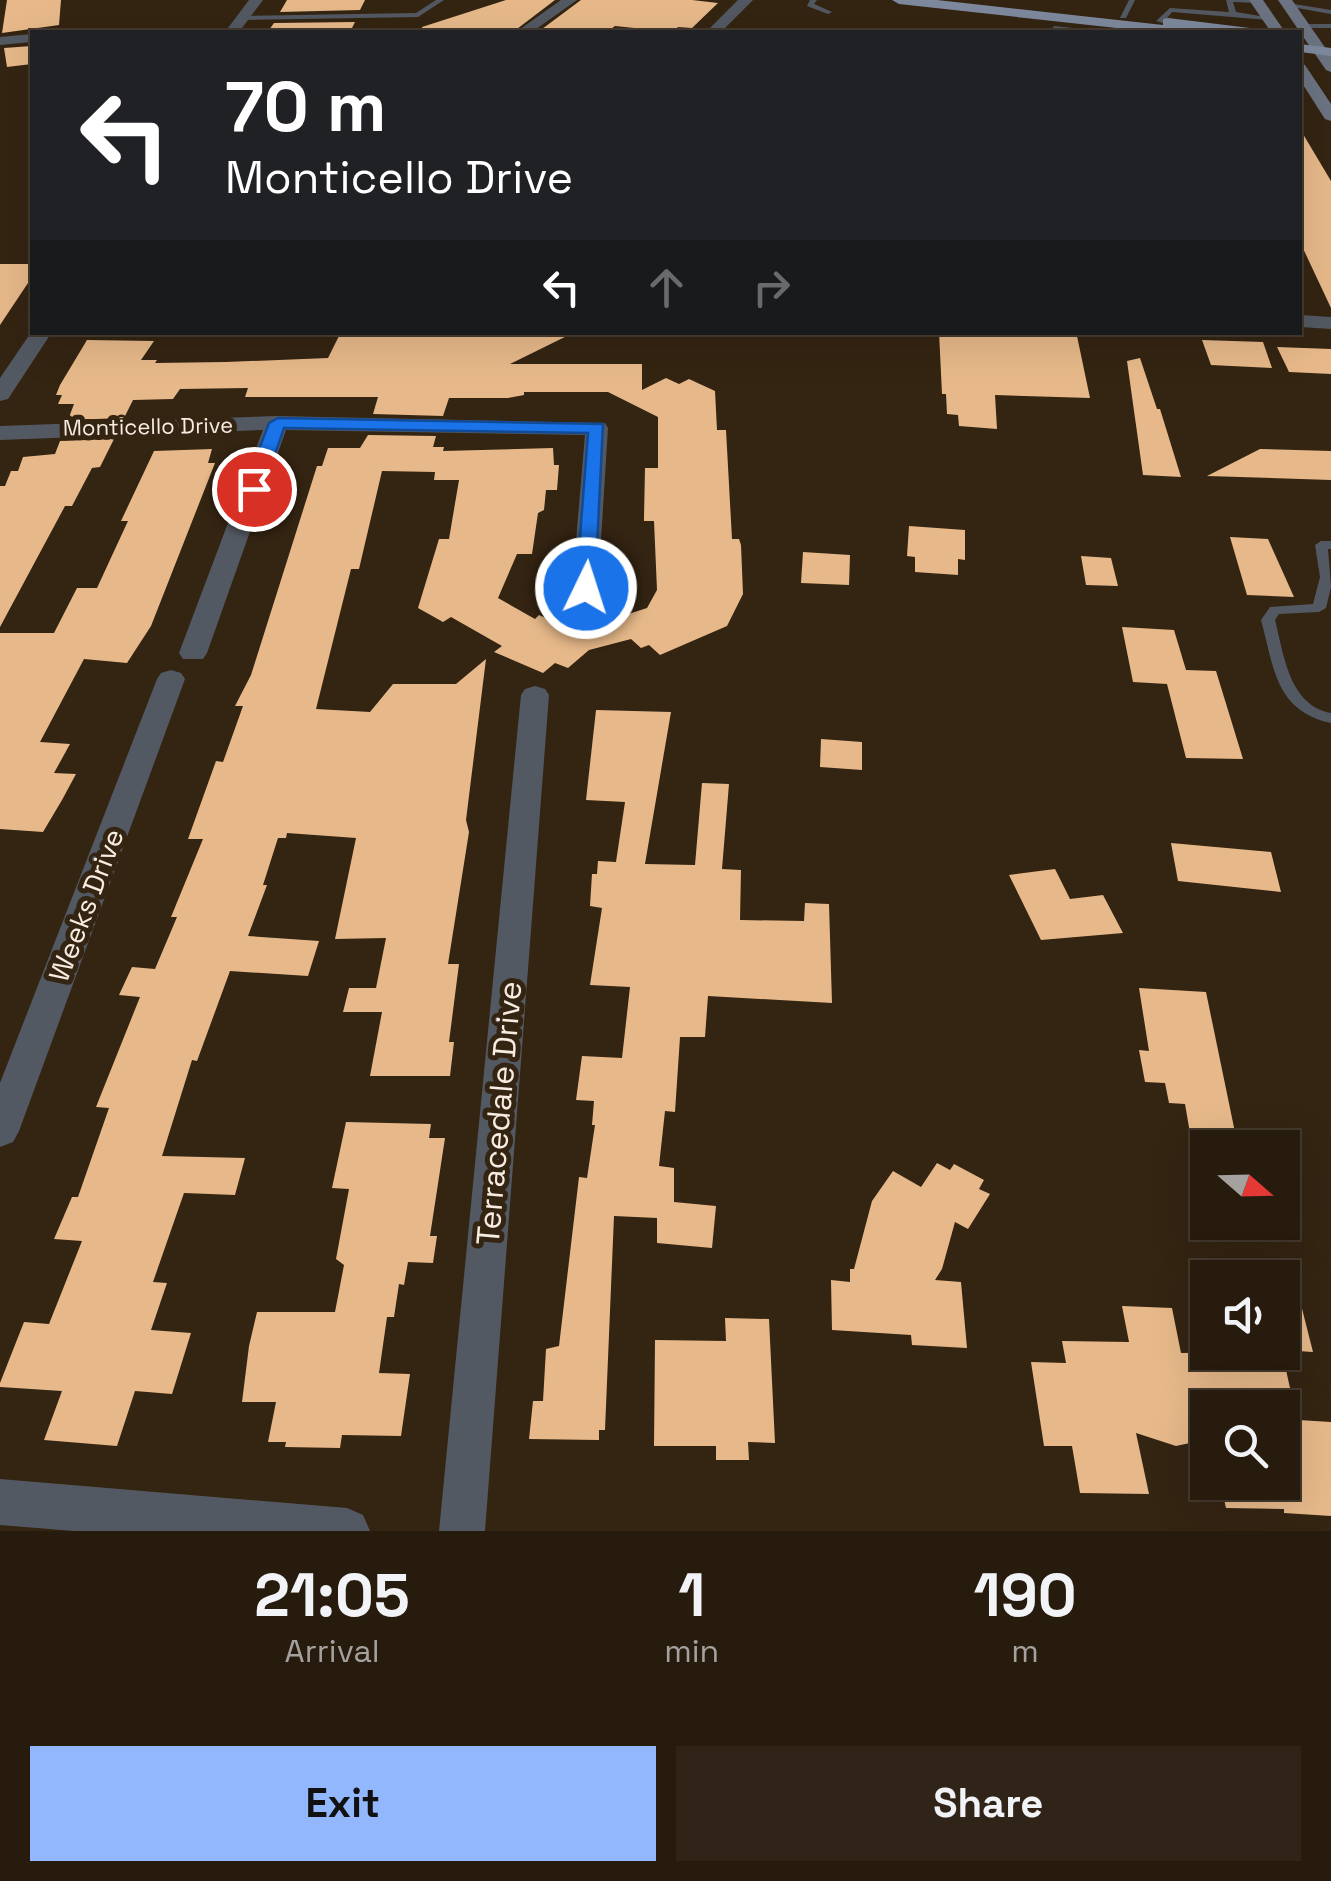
<!DOCTYPE html>
<html lang="en">
<head>
<meta charset="utf-8">
<style>
  body { margin:0; font-family:"Space Grotesk",sans-serif; background:#2f2417; color:#f1f3f6; height:100vh; display:flex; flex-direction:column; font-size:38px; white-space:nowrap }
  * { box-sizing:border-box; margin:0 }
  p { font-size:32px; color:#a4a19e }
  .icon { flex:none; width:55px; height:55px; fill:none; stroke:currentColor; stroke-width:2; stroke-linecap:round; stroke-linejoin:round }
  .map { position:relative; height:1531px; overflow:hidden }
  .sheet { display:flex; flex-direction:column; background:#271b0e; flex:1 }
  .sheet>* { flex:none }
  .top-card { position:absolute; left:30px; top:30px; width:1272px; height:305px; border-radius:0px; box-shadow:0 10px 40px #0002,0 0 0 2px #43392e; background:#202124; color:#fff; overflow:hidden }
  .needle { width:65px; rotate:110deg }
  .controls { position:absolute; left:1190px; top:1130px; display:grid; gap:20px }
  .controls a { display:grid; place-items:center; width:110px; height:110px; border-radius:0px; background:#271b0e; box-shadow:0 10px 40px #0002,0 0 0 2px #43392e; font-size:50px }
  .pin { position:absolute; display:grid; place-items:center; width:85px; height:85px; color:#fff; margin:-42px; border:5px solid #fff; border-radius:50%; box-shadow:0 2px 10px #0007 }
  .me { position:absolute; width:110px; margin:-55px; rotate:4deg; stroke-linejoin:round; filter:drop-shadow(0 0 8px #0008) }
  .turn { display:flex; align-items:center; gap:35px; height:210px; padding:0 30px; font-size:45px }
  .turn .icon { width:130px; height:130px; stroke-width:2.5 }
  .turn b { display:block; font-size:70px; line-height:85px }
  .lanes { display:flex; align-items:center; height:95px; padding:0 30px; background:#0003; justify-content:center; gap:50px; direction:ltr }
  .lanes .off { opacity:.35 }
  .eta { display:flex; justify-content:space-evenly; align-items:center; height:170px; text-align:center }
  .eta b { font-size:60px; font-weight:700; line-height:70px }
  .action { display:flex; gap:20px; margin-top:auto; padding:20px 30px }
  .action a { flex:1; height:115px; border-radius:0px; background:#93b7fd; color:#111; font-size:40px; font-weight:700; line-height:115px; text-align:center }
  .action a+a { background:#2f2417; color:#f1f3f6 }
  .map>svg:first-child { display:block }
  .building { fill:#e7b98a }
  .lines { fill:none; stroke-linecap:round; stroke-linejoin:round }
  .service { fill:#535962; fill-rule:evenodd }
  .minor { fill:#535962; fill-rule:evenodd }
  .tertiary { fill:#535962; fill-rule:evenodd }
  .secondary { fill:#6c7483; fill-rule:evenodd }
  .primary { fill:#7e899d; fill-rule:evenodd }
  .route { fill:#1a73e8; stroke:#114b97; stroke-width:2.5 }
  .labels { text-anchor:middle; stroke-width:10; stroke-linejoin:round; paint-order:stroke }
  .far-street-label { font-size:22px; fill:#f7ece1; stroke:#342412 }
  .street-label { font-size:28px; fill:#f7ece1; stroke:#342412 }
  .near-street-label { font-size:32px; fill:#f7ece1; stroke:#342412 }
</style>
</head>
<body>
<div class="map">
<svg width="1331" height="1531" viewBox="0 0 1331 1531">
  <rect width="100%" height="100%" fill="#342412"/>
  <g class="building">
    <polygon points="7,0 61,0 59,25 2,33"/>
    <polygon points="287,0 365,0 360,10 280,12"/>
    <polygon points="506,0 555,0 513,32 423,32 422,27"/>
    <polygon points="581,0 692,0 718,3 692,28 678,27 673,32 615,26 607,32 538,32"/>
    <polygon points="355,22 350,32 269,30 274,23"/>
    <polygon points="32,46 32,64 7,67 4,48"/>
    <polygon points="1300,129 1331,181 1331,308 1300,242"/>
    <polygon points="0,264 32,264 32,277 0,325"/>
    <polygon points="341,332 575,332 510,364 642,364 642,390 666,378 679,384 689,379 715,391 717,430 726,430 732,539 739,539 741,545 743,594 727,626 660,655 649,645 641,648 631,639 589,650 568,668 555,663 543,673 494,652 502,646 451,617 443,622 418,608 439,539 449,539 459,480 434,480 435,472 382,471 359,569 351,569 316,709 370,712 393,684 456,684 486,659 466,820 469,832 448,964 459,964 449,1042 454,1042 450,1076 370,1076 382,1012 343,1012 349,988 376,988 386,938 335,939 356,838 287,833 286,838 278,838 263,885 267,885 248,936 319,941 308,976 230,971 197,1061 192,1060 162,1156 245,1158 235,1195 184,1193 153,1282 167,1283 151,1330 191,1333 172,1394 135,1391 117,1446 44,1440 62,1391 0,1387 0,1383 24,1322 49,1324 82,1241 54,1239 72,1197 78,1197 109,1108 96,1107 140,997 119,995 132,967 155,969 177,917 171,917 203,839 188,839 216,761 223,762 243,706 235,706 251,675 317,466 322,466 328,448 360,448 368,435 436,436 433,447 444,447 443,451 553,448 554,465 559,465 557,490 546,490 544,510 538,513 532,554 517,554 498,598 535,619 539,615 576,631 647,608 657,590 654,521 644,521 644,517 645,468 658,468 658,417 608,392 524,392 524,395 508,398 449,398 443,416 373,414 378,397 245,397 248,388 180,389 173,399 133,400 124,418 68,420 74,404 58,404 62,395 56,395 60,385 87,340 154,341 141,360 157,360 155,363 226,362 328,358"/>
    <polygon points="939,332 1077,336 1090,398 995,395 997,429 959,426 958,415 947,414 946,394 942,394"/>
    <polygon points="1202,340 1263,342 1272,368 1211,365"/>
    <polygon points="1277,347 1331,349 1331,374 1289,372"/>
    <polygon points="1140,358 1157,409 1160,409 1181,477 1143,475 1127,361"/>
    <polygon points="114,439 100,467 92,468 72,506 65,506 0,627 0,486 5,486 11,471 18,471 23,457 55,454 60,441"/>
    <polygon points="212,449 208,463 215,463 151,626 127,663 84,659 40,742 70,744 54,773 76,774 62,800 43,832 0,829 0,633 54,633 77,588 97,588 128,521 121,521 154,451"/>
    <polygon points="1260,449 1331,451 1331,480 1207,476"/>
    <polygon points="909,526 965,530 965,560 958,559 958,575 915,572 915,557 907,556"/>
    <polygon points="1230,537 1268,539 1294,597 1247,595"/>
    <polygon points="803,552 850,555 849,585 801,583"/>
    <polygon points="1081,556 1111,558 1118,586 1086,585"/>
    <polygon points="1122,627 1174,630 1186,670 1216,671 1243,759 1186,758 1167,684 1133,682"/>
    <polygon points="596,710 671,712 645,864 695,865 702,783 729,784 722,869 741,870 740,920 804,921 805,903 829,904 832,1003 708,996 705,1037 680,1037 675,1112 665,1111 659,1166 674,1168 674,1202 716,1206 712,1248 657,1243 657,1218 614,1216 605,1430 599,1430 599,1440 529,1439 533,1401 543,1401 546,1349 559,1346 579,1177 587,1178 595,1125 592,1125 594,1101 576,1100 582,1056 622,1058 630,987 590,985 602,908 590,906 592,874 597,874 598,861 616,862 625,802 586,800"/>
    <polygon points="821,739 862,742 862,770 820,767"/>
    <polygon points="1171,843 1271,852 1281,892 1178,881"/>
    <polygon points="1055,869 1070,899 1103,895 1123,933 1041,940 1009,875"/>
    <polygon points="1139,988 1206,992 1237,1142 1191,1139 1185,1104 1169,1103 1165,1083 1145,1082 1139,1050 1149,1051"/>
    <polygon points="346,1122 431,1124 429,1138 445,1138 430,1236 437,1236 433,1263 408,1262 404,1285 399,1284 394,1317 387,1317 379,1373 410,1374 401,1436 342,1435 340,1448 285,1447 286,1442 268,1442 276,1402 242,1402 249,1346 257,1312 335,1312 344,1265 336,1259 349,1189 332,1188"/>
    <polygon points="937,1163 950,1170 954,1164 984,1180 979,1189 990,1194 968,1229 955,1222 942,1269 935,1280 961,1282 967,1348 912,1345 911,1335 832,1330 831,1280 850,1282 850,1269 854,1269 872,1201 893,1171 921,1187"/>
    <polygon points="1292,1269 1313,1352 1282,1350 1282,1270"/>
    <polygon points="1122,1306 1172,1308 1181,1353 1282,1352 1294,1406 1214,1400 1216,1408 1208,1408 1208,1467 1190,1443 1176,1446 1136,1433 1149,1494 1080,1493 1072,1446 1044,1446 1031,1362 1066,1363 1062,1341 1129,1342"/>
    <polygon points="725,1318 769,1319 775,1443 748,1442 749,1460 716,1460 716,1446 654,1446 655,1340 726,1341"/>
    <polygon points="1282,1419 1331,1422 1331,1516 1284,1513 1284,1509 1226,1508 1220,1482 1282,1482"/>
  </g>
  <g class="lines">
    <g class="service">
      <polygon points="436,0 444,0 418,17 243,20 239,18 243,16 416,13"/>
      <polygon points="810,0 817,0 814,4 832,12 828,14 807,6"/>
      <polygon points="1129,0 1135,0 1126,18 1120,18"/>
      <polygon points="1226,0 1260,0 1257,3 1233,2 1236,12 1272,18 1268,20 1172,12 1163,23 1156,21 1170,8 1229,12"/>
      <polygon points="1288,3 1331,10 1331,14 1286,6"/>
      <polygon points="1300,24 1331,24 1331,28 1303,28"/>
      <polygon points="1054,26 1092,30 1096,32 1051,30"/>
      <path d="M1321,541H1331V549H1328L1331,587L1326,608L1319,612L1279,614L1275,620C1284,655 1289,705 1331,713V723C1275,711 1274,667 1261,620L1270,607L1313,604L1320,577L1315,545Z"/>
    </g>
    <g class="minor">
      <polygon points="249,0 263,0 239,32 225,32"/>
      <polygon points="561,0 577,0 532,32 516,32"/>
      <polygon points="738,0 753,0 721,32 706,32"/>
      <polygon points="32,34 32,42 0,45 0,37"/>
      <polygon points="1300,315 1331,317 1331,329 1300,327"/>
      <polygon points="32,331 52,332 8,399 0,401 0,378"/>
      <polygon points="277,416 605,423 608,428 598,588 585,596 572,588 585,435 286,430 207,653 203,659 183,659 179,653 263,430 0,440 0,426"/>
      <polygon points="171,670 181,673 185,679 19,1131 13,1142 0,1147 0,1083 157,679 161,673"/>
      <polygon points="535,686 545,689 549,695 485,1531 439,1531 521,695 525,689"/>
    </g>
    <polygon class="tertiary" points="0,1479 347,1508 363,1515 370,1531 74,1531 0,1525"/>
    <g class="secondary">
      <polygon points="1249,0 1263,0 1285,32 1271,32"/>
      <polygon points="1278,0 1292,0 1331,56 1331,72 1326,70"/>
      <polygon points="1300,63 1305,65 1331,104 1331,121 1325,119 1300,80"/>
    </g>
    <g class="primary">
      <polygon points="892,0 937,0 1163,25 1163,19 1168,18 1250,28 1257,32 1153,32 899,4"/>
      <polygon points="1300,44 1331,48 1331,56 1300,52"/>
    </g>
  </g>
  <polygon class="route" points="278,418 603,424 595,588 586,594 576,588 588,433 284,428 263,489 260,493 247,493 244,489 269,423"/>
  <g class="labels">
    <g class="far-street-label">
      <text transform="translate(148 426) rotate(-1)" y="8">Monticello Drive</text>
    </g>
    <g class="street-label">
      <text transform="translate(86 905) rotate(-69)" y="10">Weeks Drive</text>
    </g>
    <g class="near-street-label">
      <text transform="translate(499 1113) rotate(-85)" y="11">Terracedale Drive</text>
    </g>
  </g>
</svg>
<div class="controls">
<a><svg class="needle" viewBox="-14 -14 28 28"><path d="M0-13l5 13h-10z" fill="#e53935"/><path d="M0 13l5-13h-10z" fill="#a4a19e"/></svg></a>
<a><svg class="icon" aria-label="sound" viewBox="0 0 24 24"><path d="M4 9h4l5-4v14l-5-4H4zM17 9q2 3 0 6"/></svg></a>
<a><svg class="icon" aria-label="search" viewBox="0 0 24 24"><circle cx="10" cy="10" r="6"/><path d="M15 15l6 6"/></svg></a>
</div>
<div class="pin" style="left:254px;top:489px;background:#d93025"><svg class="icon" aria-label="arrive" viewBox="0 0 24 24"><path d="M6 21V4h12l-3 4 3 4H6"/></svg></div>
<svg class="me" style="left:586px;top:588px" viewBox="-20 -20 40 40"><circle r="17" fill="#1a73e8" stroke="#fff" stroke-width="3"/><path d="M0-11L8 9 0 5-8 9z" fill="#fff"/></svg>
<div class="top-card">
<div class="turn"><svg class="icon" aria-label="left" viewBox="0 0 24 24"><path d="M17 20v-9H6M10 6l-5 5 5 5"/></svg><div><b>70 m</b>Monticello Drive</div></div>
<div class="lanes"><svg class="icon" aria-label="left" viewBox="0 0 24 24"><path d="M17 20v-9H6M10 6l-5 5 5 5"/></svg><svg class="icon off" aria-label="ahead" viewBox="0 0 24 24"><path d="M12 20V5M6 11l6-6 6 6"/></svg><svg class="icon off" aria-label="right" viewBox="0 0 24 24"><path d="M7 20v-9h11M14 6l5 5-5 5"/></svg></div>
</div>
</div>
<section class="sheet">
<div class="eta">
<div><b>21:05</b><p>Arrival</p></div>
<div><b>1</b><p>min</p></div>
<div><b>190</b><p>m</p></div>
</div>
<div class="action"><a>Exit</a><a>Share</a></div>
</section>
</body>
</html>
